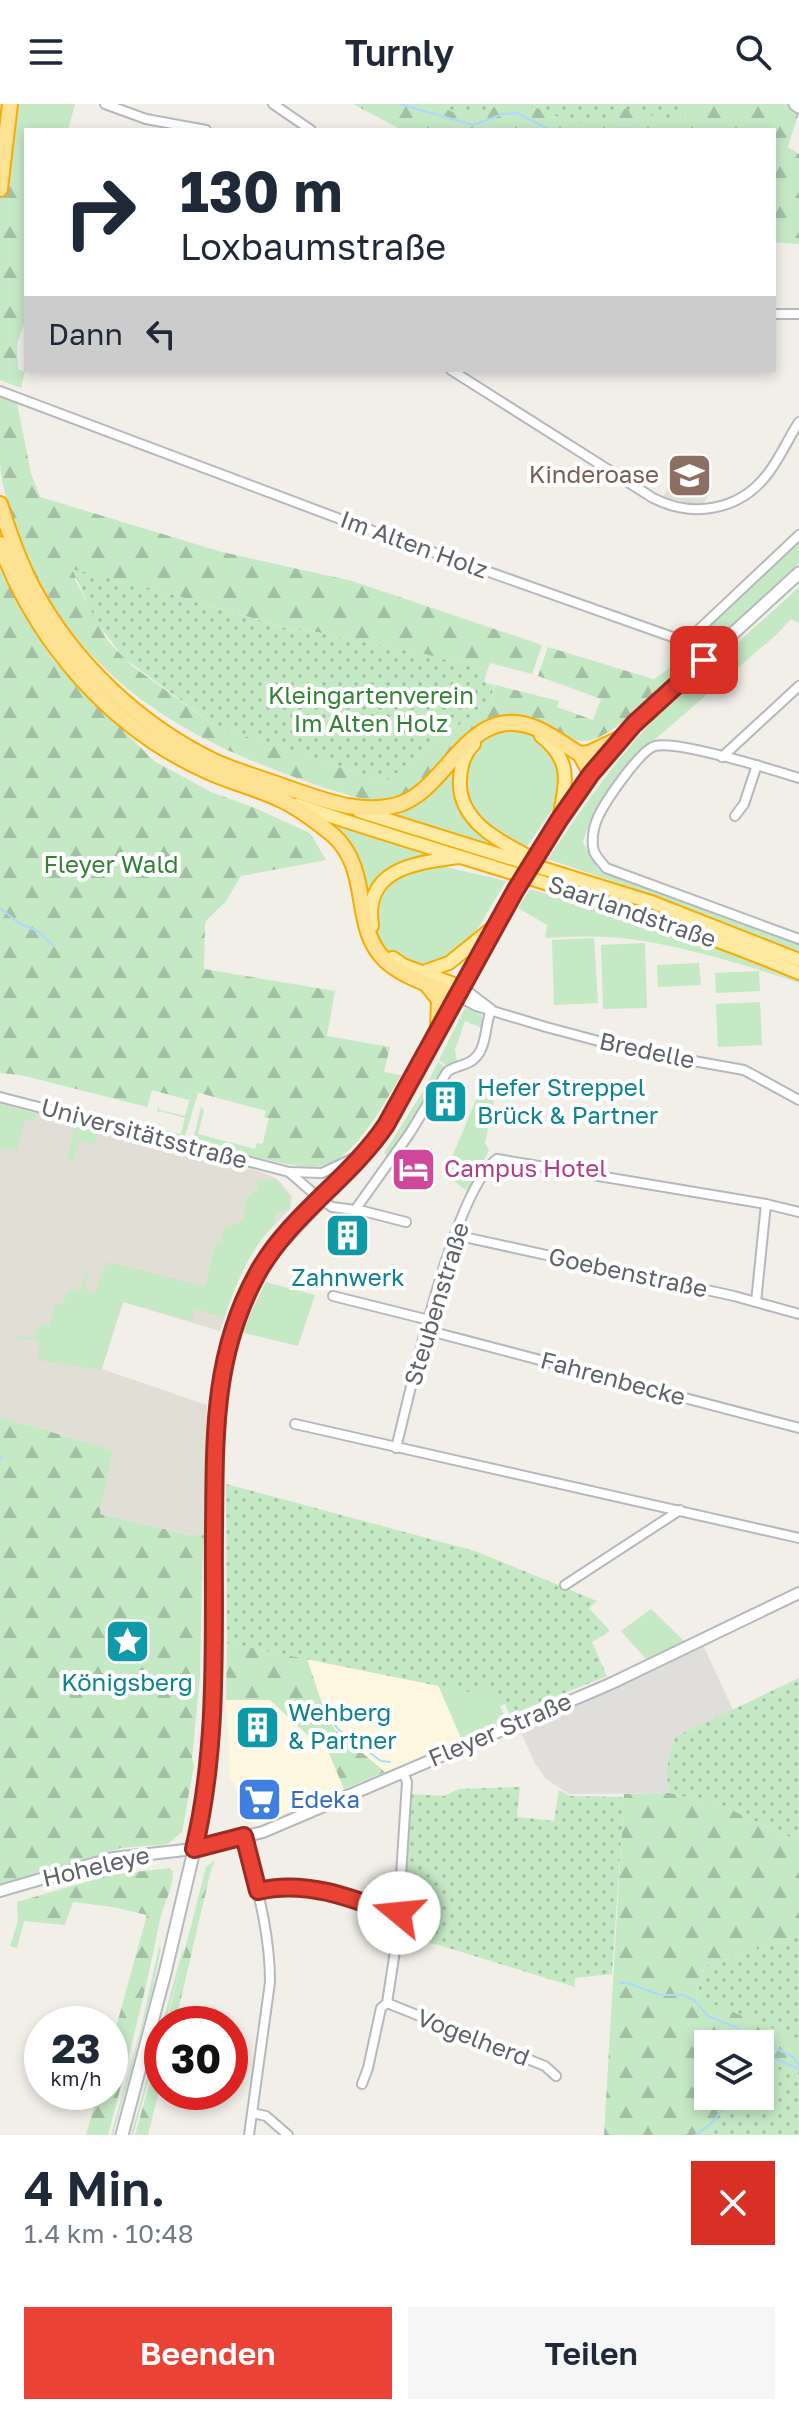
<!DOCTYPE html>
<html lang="de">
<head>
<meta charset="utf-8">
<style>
  body { margin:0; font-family:"Golos Text",sans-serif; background:#f6f6f7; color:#1f2937; height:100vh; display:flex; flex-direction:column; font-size:30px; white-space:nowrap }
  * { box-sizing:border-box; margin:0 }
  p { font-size:26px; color:#747a83 }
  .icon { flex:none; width:44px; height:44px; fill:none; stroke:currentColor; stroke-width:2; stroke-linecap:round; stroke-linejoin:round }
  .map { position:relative; height:2031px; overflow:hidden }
  .panel { display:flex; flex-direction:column; background:#fff; flex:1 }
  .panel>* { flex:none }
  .guide { position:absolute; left:24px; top:24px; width:752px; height:244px; border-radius:0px; box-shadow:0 4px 12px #0003; background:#fff; color:#1f2937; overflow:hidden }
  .controls { position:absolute; left:694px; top:1926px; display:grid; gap:16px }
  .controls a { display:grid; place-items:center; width:80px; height:80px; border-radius:0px; background:#fff; box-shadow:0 4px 12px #0003; font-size:40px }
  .speed { position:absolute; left:24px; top:1902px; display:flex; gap:16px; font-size:40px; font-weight:700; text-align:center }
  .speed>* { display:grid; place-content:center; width:104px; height:104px; border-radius:50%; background:#fff; box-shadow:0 4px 12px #0003; line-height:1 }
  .speed small { font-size:20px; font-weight:400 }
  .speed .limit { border:12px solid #d22; background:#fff; color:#111 }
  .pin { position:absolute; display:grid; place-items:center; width:68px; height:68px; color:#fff; margin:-34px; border-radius:16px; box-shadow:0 4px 12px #0006 }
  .me { position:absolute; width:88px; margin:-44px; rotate:287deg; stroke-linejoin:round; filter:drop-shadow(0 0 6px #0008) }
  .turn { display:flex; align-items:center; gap:28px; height:168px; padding:0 24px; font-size:36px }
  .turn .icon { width:104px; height:104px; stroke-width:2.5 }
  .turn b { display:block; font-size:56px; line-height:68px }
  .then { display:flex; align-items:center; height:76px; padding:0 24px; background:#0003; gap:16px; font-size:30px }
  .round { display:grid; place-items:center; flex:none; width:84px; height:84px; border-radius:0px; background:#f6f6f7 }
  .overview { display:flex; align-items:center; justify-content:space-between; height:136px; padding:0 24px }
  h1 { font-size:48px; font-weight:600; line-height:60px }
  .primary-button { display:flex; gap:16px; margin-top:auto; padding:16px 24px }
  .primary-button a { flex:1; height:92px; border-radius:0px; background:#ea4335; color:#fff; font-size:32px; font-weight:600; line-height:92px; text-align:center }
  .primary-button a+a { background:#f6f6f7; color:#1f2937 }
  header { display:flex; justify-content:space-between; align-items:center; height:104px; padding:0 24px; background:#fff; font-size:36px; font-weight:600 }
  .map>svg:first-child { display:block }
  .commercial { fill:#fef7e0 }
  .industrial { fill:#e0deda }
  .education { fill:#e1ded6 }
  .grass { fill:#c5e8c5 }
  .forest { fill:url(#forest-firs) }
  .garden { fill:url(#garden-dots) }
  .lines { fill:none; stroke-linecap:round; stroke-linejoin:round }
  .stream { stroke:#aadaff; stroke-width:2 }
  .minor-casing { stroke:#b5b8bc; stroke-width:12 }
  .tertiary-casing { stroke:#b5b8bc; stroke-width:14 }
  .secondary-casing { stroke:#b6babf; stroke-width:15 }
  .trunk-casing { stroke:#f9ab00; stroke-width:16 }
  .motorway-casing { stroke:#f9ab00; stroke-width:18 }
  .minor { stroke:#fff; stroke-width:8 }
  .tertiary { stroke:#fff; stroke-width:10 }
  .secondary { stroke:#fff; stroke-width:11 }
  .trunk { stroke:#feeaa1; stroke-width:12 }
  .motorway { stroke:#fde293; stroke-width:14 }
  .secondary-bridge-casing { stroke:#b6babf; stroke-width:15; stroke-linecap:butt }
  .secondary-bridge { stroke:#fff; stroke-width:11 }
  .route-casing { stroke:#982c22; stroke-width:20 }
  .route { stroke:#ea4335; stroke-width:14 }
  .labels { text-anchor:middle; stroke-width:8; stroke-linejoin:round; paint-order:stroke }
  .education-label { font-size:24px; fill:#785e54; stroke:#fff; text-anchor:end }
  .street-label { font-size:24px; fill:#5f6368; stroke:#fff }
  .park-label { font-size:24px; fill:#348238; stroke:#fff }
  .culture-label { font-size:24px; fill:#0d838f; stroke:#fff; text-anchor:start }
  .hotel-label { font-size:24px; fill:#b23c85; stroke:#fff; text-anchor:start }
  .shop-label { font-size:24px; fill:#366cbe; stroke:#fff; text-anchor:start }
</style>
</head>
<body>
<header><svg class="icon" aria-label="menu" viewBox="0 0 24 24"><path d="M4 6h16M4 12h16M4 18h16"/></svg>Turnly<svg class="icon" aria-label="search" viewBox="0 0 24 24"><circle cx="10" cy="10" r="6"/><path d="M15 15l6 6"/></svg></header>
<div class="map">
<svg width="799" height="2031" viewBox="0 0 799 2031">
  <defs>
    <pattern id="forest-firs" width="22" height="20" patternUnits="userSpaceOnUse" patternTransform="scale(2)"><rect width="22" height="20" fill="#c5e8c5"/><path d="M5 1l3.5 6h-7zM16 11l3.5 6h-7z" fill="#a3c0a4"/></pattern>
    <pattern id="garden-dots" width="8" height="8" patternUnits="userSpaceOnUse" patternTransform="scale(2)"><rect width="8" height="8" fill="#c5e8c5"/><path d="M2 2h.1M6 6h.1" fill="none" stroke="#a3c0a4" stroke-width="1.8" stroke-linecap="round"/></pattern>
  </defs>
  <rect width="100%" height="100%" fill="#f1efe8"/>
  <g class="commercial">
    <polygon points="307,1555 446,1583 466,1633 385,1668 335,1626 324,1605"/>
    <polygon points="226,1596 270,1596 319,1641 325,1639 344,1685 256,1722 230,1673"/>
  </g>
  <polygon class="industrial" points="703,1541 733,1606 675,1633 666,1668 670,1689 569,1690 546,1675 535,1659 518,1622"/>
  <g class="education">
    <polygon points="690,349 709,363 699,379 711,387 703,400 693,400 663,393"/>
    <polygon points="0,998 264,1069 277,1075 292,1092 290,1105 261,1135 251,1151 234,1186 220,1227 123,1198 102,1265 207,1301 204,1431 191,1431 100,1410 113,1346 0,1313"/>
  </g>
  <g class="grass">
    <polygon points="0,0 75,0 68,26 26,26 26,57 0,57"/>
    <polygon points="799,439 799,459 660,587 653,576 683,554 690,541"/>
    <path d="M799,483V519L791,515L776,531L630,657L594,707L583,738L598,765L799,839V848L670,797L548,755C582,704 618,652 661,608C704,564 754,526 799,483Z"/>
    <path d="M504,626C536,626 541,636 559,659L558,694L555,702L525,745C493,726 450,702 469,658C478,638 482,633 504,626Z"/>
    <polygon points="457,660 454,675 456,695 510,749 376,707"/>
    <path d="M314,713L441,752C397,754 394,764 367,797L364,776Z"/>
    <polygon points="438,761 506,777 471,836 457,851 423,863 394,853 387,847 377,830 373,811 383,783 398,770"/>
    <path d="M530,785L706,838L799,873V879C749,862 696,846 644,837C611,831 578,832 545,834L547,821L518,804Z"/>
    <polygon points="594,834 598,899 554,901 552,836"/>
    <polygon points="645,839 647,904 603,905 601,841"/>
    <polygon points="699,859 701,881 658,883 657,861"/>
    <polygon points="759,867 760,887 716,889 715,869"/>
    <polygon points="760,898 762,941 718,943 716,900"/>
    <polygon points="465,904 482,911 482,924 465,917 455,946 457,957 447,962 439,956"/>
    <polygon points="438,958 446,964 389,1053 384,1049 424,986"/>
    <polygon points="480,986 495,989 485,1039 489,1046 468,1088 445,1070"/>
    <polygon points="192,987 198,989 184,1035 154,1026 155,1019 156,1024 181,1030 185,1014 160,1007 157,1009 158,1003 160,1006 185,1012"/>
    <polygon points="0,1000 37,1010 35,1017 25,1015 17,1045 0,1045"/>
    <polygon points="201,1003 204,1006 198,1030 255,1045 257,1039 263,1040 259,1054 193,1037"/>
    <polygon points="75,1020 98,1026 95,1040 79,1036 73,1057 67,1056"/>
    <path d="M275,1075L289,1092L290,1105L282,1106L273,1114L275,1120C249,1146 236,1179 224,1214L196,1205L191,1217L123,1198L101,1266L38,1256L40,1237L13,1234L18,1231L34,1235L40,1220L50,1222L55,1199L61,1201L71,1184L81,1186L85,1168L89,1169L85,1186L96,1189L100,1172L108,1158L205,1183L216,1137L221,1138L225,1123L243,1117L247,1094L259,1085L256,1078Z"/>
    <polygon points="266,1178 315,1191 298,1242 241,1228"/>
    <polygon points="651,1505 684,1537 646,1555 621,1527"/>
    <polygon points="489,1575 506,1616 461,1634 438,1581 446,1583"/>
    <polygon points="159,1843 161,1844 152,1888 113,2031 111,2031 141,1924"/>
    <polygon points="183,1845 184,1850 165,1920 162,1920 162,1929 133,2031 131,2031"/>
  </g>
  <g class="forest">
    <polygon points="353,0 787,0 799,8 788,43 799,50 799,140 774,138 774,26 402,26"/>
    <polygon points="0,57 26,57 26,215 17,240 18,265 25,268 21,284 0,276"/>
    <path d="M0,293L17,299L31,369L40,393L222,448L352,477L542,541L532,570L490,559L487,567L428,551L297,524L296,527L157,486L74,474L108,537L132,562L217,623L382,677L389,675L453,625L490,600L495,581L559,597L557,603L593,616L601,595L538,572L548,543L653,575L660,587C638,601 617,629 591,636C562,644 535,599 493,617C450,635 432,691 383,697C362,699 300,675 278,667C163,624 69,559 23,441C12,416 2,387 0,360C0,338 0,315 0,293Z"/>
    <path d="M0,466L28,517L53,556L154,657L211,688L255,704L310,729L326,756L241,772L226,797L205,818L204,865L335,887L327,932L390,943L384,968L401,971C385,998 354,1057 321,1062C301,1065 279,1058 259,1054L269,1014L264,1013L266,1007L192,987L189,996L152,986L147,1003L21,971L0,969Z"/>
    <polygon points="0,1313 113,1346 100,1410 190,1431 204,1431 202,1469 200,1571 192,1655 194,1661 182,1728 168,1740 121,1744 0,1782"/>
    <polygon points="227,1539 307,1555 324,1605 335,1626 385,1668 344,1685 325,1640 319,1642 270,1596 226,1596"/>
    <polygon points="670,1689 723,1702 799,1737 799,1832 705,1862 696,1892 799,1935 799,1971 760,1957 760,1940 708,1940 708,1992 736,1992 713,2025 702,2031 604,2031 624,1690"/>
    <polygon points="215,1756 211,1766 175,1920 166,1920 206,1763"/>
    <path d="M170,1764L173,1768C173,1784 164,1800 160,1815C146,1888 127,1959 108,2031H86L98,1988H110V1945L147,1811L113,1803L73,1798L65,1821L24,1817L17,1844L10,1842L18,1817L17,1798L110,1771Z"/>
    <polygon points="162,1935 162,1975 148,2031 135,2031"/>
  </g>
  <g class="garden">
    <polygon points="434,0 688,0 680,18 617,3 608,9 604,16 582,19 561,14 535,3 500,1 480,8 457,10"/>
    <polygon points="72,465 157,486 295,527 296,524 428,551 487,567 484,578 494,581 490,600 453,625 389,675 382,677 217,623 124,554 96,517"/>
    <polygon points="226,1380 475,1447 597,1497 589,1504 610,1527 592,1538 607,1572 510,1611 505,1600 500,1602 489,1576 468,1588 227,1539"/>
    <polygon points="799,1574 799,1737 723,1702 670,1689 666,1668 675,1633"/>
    <polygon points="520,1683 517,1713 554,1717 559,1686 570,1692 624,1693 612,1870 575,1874 575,1883 439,1841 401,1834 411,1690 444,1692 459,1685"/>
    <polygon points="799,1832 799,1935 696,1893 705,1862"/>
    <polygon points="761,1955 799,1971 799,2031 702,2031 713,2025 736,1992 760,1992"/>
  </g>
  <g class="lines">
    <g class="stream">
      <polyline points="400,0 473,21 503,10 517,9 550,26"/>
      <polyline points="612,26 623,24 635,26"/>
      <polyline points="0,804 19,819 39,828 54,842"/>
      <polyline points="0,1353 2,1354"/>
      <polyline points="332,1601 334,1620 339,1626 381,1657 390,1658"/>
      <polyline points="620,1879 628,1879 660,1891 684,1891 695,1897 708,1912 735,1923 764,1942 775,1944 793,1953 799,1962"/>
      <polyline points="760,1960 770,1952 799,1965"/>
      <polyline points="695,2031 711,2020 732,1992"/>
    </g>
    <defs>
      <g id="minor">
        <polyline points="105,0 146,15 206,26"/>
        <polyline points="273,0 311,26"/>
        <polyline points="774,210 799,210"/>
        <path d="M451,266L653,394C692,414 738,407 766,372C779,356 788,335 799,318"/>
        <polyline points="0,287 348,418 681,536 693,531 799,431"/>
        <polyline points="722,653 799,582"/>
        <path d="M799,674C773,666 678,636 655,642C640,646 605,698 598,713C594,722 592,733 593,743C594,752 601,757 606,764L799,835"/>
        <polyline points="735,712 744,700 757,661"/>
        <polyline points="462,883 491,905"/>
        <polyline points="457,892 476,902 546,923 632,946 744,966 799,996"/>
        <polyline points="0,993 289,1068 322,1069 360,1051"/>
        <polyline points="289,1068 320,1095 332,1103 363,1107 406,1118"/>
        <path d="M355,1106L410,1029L447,968C455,961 468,962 475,954C487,943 485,920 491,906"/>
        <polyline points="455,1131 734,1192 799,1210"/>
        <polyline points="333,1192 429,1216"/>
        <polyline points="756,1198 766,1100"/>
        <polyline points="426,1226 799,1324"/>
        <polyline points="295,1320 799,1434"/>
        <path d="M396,1344C411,1285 453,1088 497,1055L766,1100L799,1108"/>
        <polyline points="565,1481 680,1406"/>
        <path d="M244,1732C256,1781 270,1827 270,1878L249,2031"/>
        <path d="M258,1787C306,1775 355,1795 399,1812"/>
        <polyline points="387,1899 545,1962 556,1972"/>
        <polyline points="362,1980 368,1964 381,1904 387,1899 397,1834 407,1678 403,1668"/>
        <polyline points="252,2009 266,2012 288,2031"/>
      </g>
      <polyline id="tertiary" points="0,1787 113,1754 194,1745 263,1728 610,1580 799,1489"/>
      <g id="secondary">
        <polyline points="795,0 799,3"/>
        <polyline points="544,739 591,670 634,620 799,469"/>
        <polyline points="122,2031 165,1869 200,1721 209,1652 214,1562 215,1316 227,1245 245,1194 266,1155 370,1044 414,973 438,924 496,822"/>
      </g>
      <g id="trunk">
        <path d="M541,632C574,658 565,679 559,716"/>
        <path d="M474,640C464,650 461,661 460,675C457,717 500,738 532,754"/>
        <path d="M297,701C465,758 636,800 799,869"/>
        <polyline points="359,707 654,799 799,856"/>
        <path d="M372,822C363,764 416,759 459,753"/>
        <polyline points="393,854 403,861 462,883"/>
        <polyline points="426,867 449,859 496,821"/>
      </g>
      <g id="motorway">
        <polyline points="0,85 10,0"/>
        <path d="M0,400C9,429 19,458 33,484C73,558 139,621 214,657C238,668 264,675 288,684C324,696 361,712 400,700C448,684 469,599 533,623C550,629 564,641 580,650L589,649L621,634"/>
        <path d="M0,440C37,539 111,625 209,668C231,678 255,684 277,694C296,702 317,718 333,731C373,767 350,824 386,857C405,874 434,882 457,892"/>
        <polyline points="580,650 591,670"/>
        <polyline points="427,881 439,896 438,924"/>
      </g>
    </defs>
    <use href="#minor" class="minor-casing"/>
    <use href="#tertiary" class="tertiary-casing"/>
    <use href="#secondary" class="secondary-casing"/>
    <use href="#trunk" class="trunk-casing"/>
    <use href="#motorway" class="motorway-casing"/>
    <use href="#minor" class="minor"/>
    <use href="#tertiary" class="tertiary"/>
    <use href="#secondary" class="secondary"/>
    <use href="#trunk" class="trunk"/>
    <use href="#motorway" class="motorway"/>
    <defs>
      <polyline id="secondary-bridge" points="496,821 544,739"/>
    </defs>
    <use href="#secondary-bridge" class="secondary-bridge-casing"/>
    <use href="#secondary-bridge" class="secondary-bridge"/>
  </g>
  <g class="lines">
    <defs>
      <path id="route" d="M399,1809V1812C355,1795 306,1775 258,1787L244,1732L194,1745C219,1641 213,1532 214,1426C215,1336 212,1253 256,1172C287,1113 349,1076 386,1021L515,787L559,716L591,670L634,620L704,556"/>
    </defs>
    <use href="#route" class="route-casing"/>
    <use href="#route" class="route"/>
  </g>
  <defs>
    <symbol id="school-square" viewBox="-11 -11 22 22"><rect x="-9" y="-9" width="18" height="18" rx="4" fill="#8d6e63" stroke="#fff"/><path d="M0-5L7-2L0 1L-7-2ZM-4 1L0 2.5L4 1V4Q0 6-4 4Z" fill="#fff"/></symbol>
    <symbol id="building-square" viewBox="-11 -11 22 22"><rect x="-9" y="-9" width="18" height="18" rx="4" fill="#0f9aa8" stroke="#fff"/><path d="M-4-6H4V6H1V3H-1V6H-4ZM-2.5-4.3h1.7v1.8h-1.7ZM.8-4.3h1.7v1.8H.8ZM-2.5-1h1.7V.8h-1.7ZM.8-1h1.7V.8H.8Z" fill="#fff"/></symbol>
    <symbol id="hotel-square" viewBox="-11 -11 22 22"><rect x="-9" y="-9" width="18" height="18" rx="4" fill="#d1479c" stroke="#fff"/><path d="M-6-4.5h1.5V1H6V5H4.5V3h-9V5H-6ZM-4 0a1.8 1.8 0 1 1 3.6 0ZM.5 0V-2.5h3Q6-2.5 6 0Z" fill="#fff"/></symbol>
    <symbol id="sight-square" viewBox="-11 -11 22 22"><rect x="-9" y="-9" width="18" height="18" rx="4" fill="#0f9aa8" stroke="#fff"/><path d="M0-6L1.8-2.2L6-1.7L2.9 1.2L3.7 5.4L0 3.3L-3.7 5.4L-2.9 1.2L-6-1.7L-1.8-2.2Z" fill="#fff"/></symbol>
    <symbol id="supermarket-square" viewBox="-11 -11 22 22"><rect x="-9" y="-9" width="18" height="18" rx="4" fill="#3f7fe0" stroke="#fff"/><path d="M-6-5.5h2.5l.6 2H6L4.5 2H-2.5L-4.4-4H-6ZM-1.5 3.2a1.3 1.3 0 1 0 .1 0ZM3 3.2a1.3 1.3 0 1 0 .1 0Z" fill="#fff"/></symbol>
  </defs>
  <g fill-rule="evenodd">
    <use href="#school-square" x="664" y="346" width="51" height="51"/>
    <use href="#building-square" x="420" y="972" width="51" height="51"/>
    <use href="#hotel-square" x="388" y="1040" width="51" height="51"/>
    <use href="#building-square" x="322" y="1106" width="51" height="51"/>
    <use href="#sight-square" x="102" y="1512" width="51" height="51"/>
    <use href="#building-square" x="232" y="1598" width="51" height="51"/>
    <use href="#supermarket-square" x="234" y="1670" width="51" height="51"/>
  </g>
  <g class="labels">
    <g class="education-label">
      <text x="659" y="379">Kinderoase</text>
    </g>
    <g class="street-label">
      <text transform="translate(414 441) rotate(20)" y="8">Im Alten Holz</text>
      <text transform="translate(632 808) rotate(19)" y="8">Saarlandstraße</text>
      <text transform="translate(647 947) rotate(12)" y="8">Bredelle</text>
      <text transform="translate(144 1030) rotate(15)" y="8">Universitätsstraße</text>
      <text transform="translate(628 1169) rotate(12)" y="8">Goebenstraße</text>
      <text transform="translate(437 1200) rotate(-73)" y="8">Steubenstraße</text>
      <text transform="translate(613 1275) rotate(15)" y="8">Fahrenbecke</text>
      <text transform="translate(500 1626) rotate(-23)" y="8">Fleyer Straße</text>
      <text transform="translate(96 1763) rotate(-13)" y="8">Hoheleye</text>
      <text transform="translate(473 1934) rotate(21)" y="8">Vogelherd</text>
    </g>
    <g class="park-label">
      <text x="371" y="600">Kleingartenverein<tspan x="371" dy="28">Im Alten Holz</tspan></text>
      <text x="111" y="769">Fleyer Wald</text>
    </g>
    <g class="culture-label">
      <text x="477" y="992">Hefer Streppel<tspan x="477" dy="28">Brück &amp; Partner</tspan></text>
      <text x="348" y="1182" text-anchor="middle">Zahnwerk</text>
      <text x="127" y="1587" text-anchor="middle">Königsberg</text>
      <text x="288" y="1617">Wehberg<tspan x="288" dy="28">&amp; Partner</tspan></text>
    </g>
    <g class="hotel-label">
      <text x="444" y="1073">Campus Hotel</text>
    </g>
    <g class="shop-label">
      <text x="290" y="1704">Edeka</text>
    </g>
  </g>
</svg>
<div class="controls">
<a><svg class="icon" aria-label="layers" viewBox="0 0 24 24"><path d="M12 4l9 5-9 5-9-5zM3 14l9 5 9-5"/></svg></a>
</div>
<div class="speed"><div>23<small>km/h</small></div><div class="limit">30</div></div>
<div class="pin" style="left:704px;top:556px;background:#d93025"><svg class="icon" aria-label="arrive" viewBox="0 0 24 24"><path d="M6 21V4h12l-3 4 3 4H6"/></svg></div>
<svg class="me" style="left:399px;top:1809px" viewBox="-20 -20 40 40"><circle r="19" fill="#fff"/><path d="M0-13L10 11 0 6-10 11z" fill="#ea4335"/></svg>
<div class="guide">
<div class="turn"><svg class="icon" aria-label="right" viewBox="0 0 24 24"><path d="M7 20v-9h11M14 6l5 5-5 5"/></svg><div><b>130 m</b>Loxbaumstraße</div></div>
<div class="then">Dann<svg class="icon" aria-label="left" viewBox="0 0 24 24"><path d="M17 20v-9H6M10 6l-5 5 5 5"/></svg></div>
</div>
</div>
<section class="panel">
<div class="overview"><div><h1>4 Min.</h1><p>1.4 km · 10:48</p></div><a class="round" style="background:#d93025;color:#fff"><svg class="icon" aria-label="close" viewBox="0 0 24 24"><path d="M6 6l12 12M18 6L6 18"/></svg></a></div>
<div class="primary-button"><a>Beenden</a><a>Teilen</a></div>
</section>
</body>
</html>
